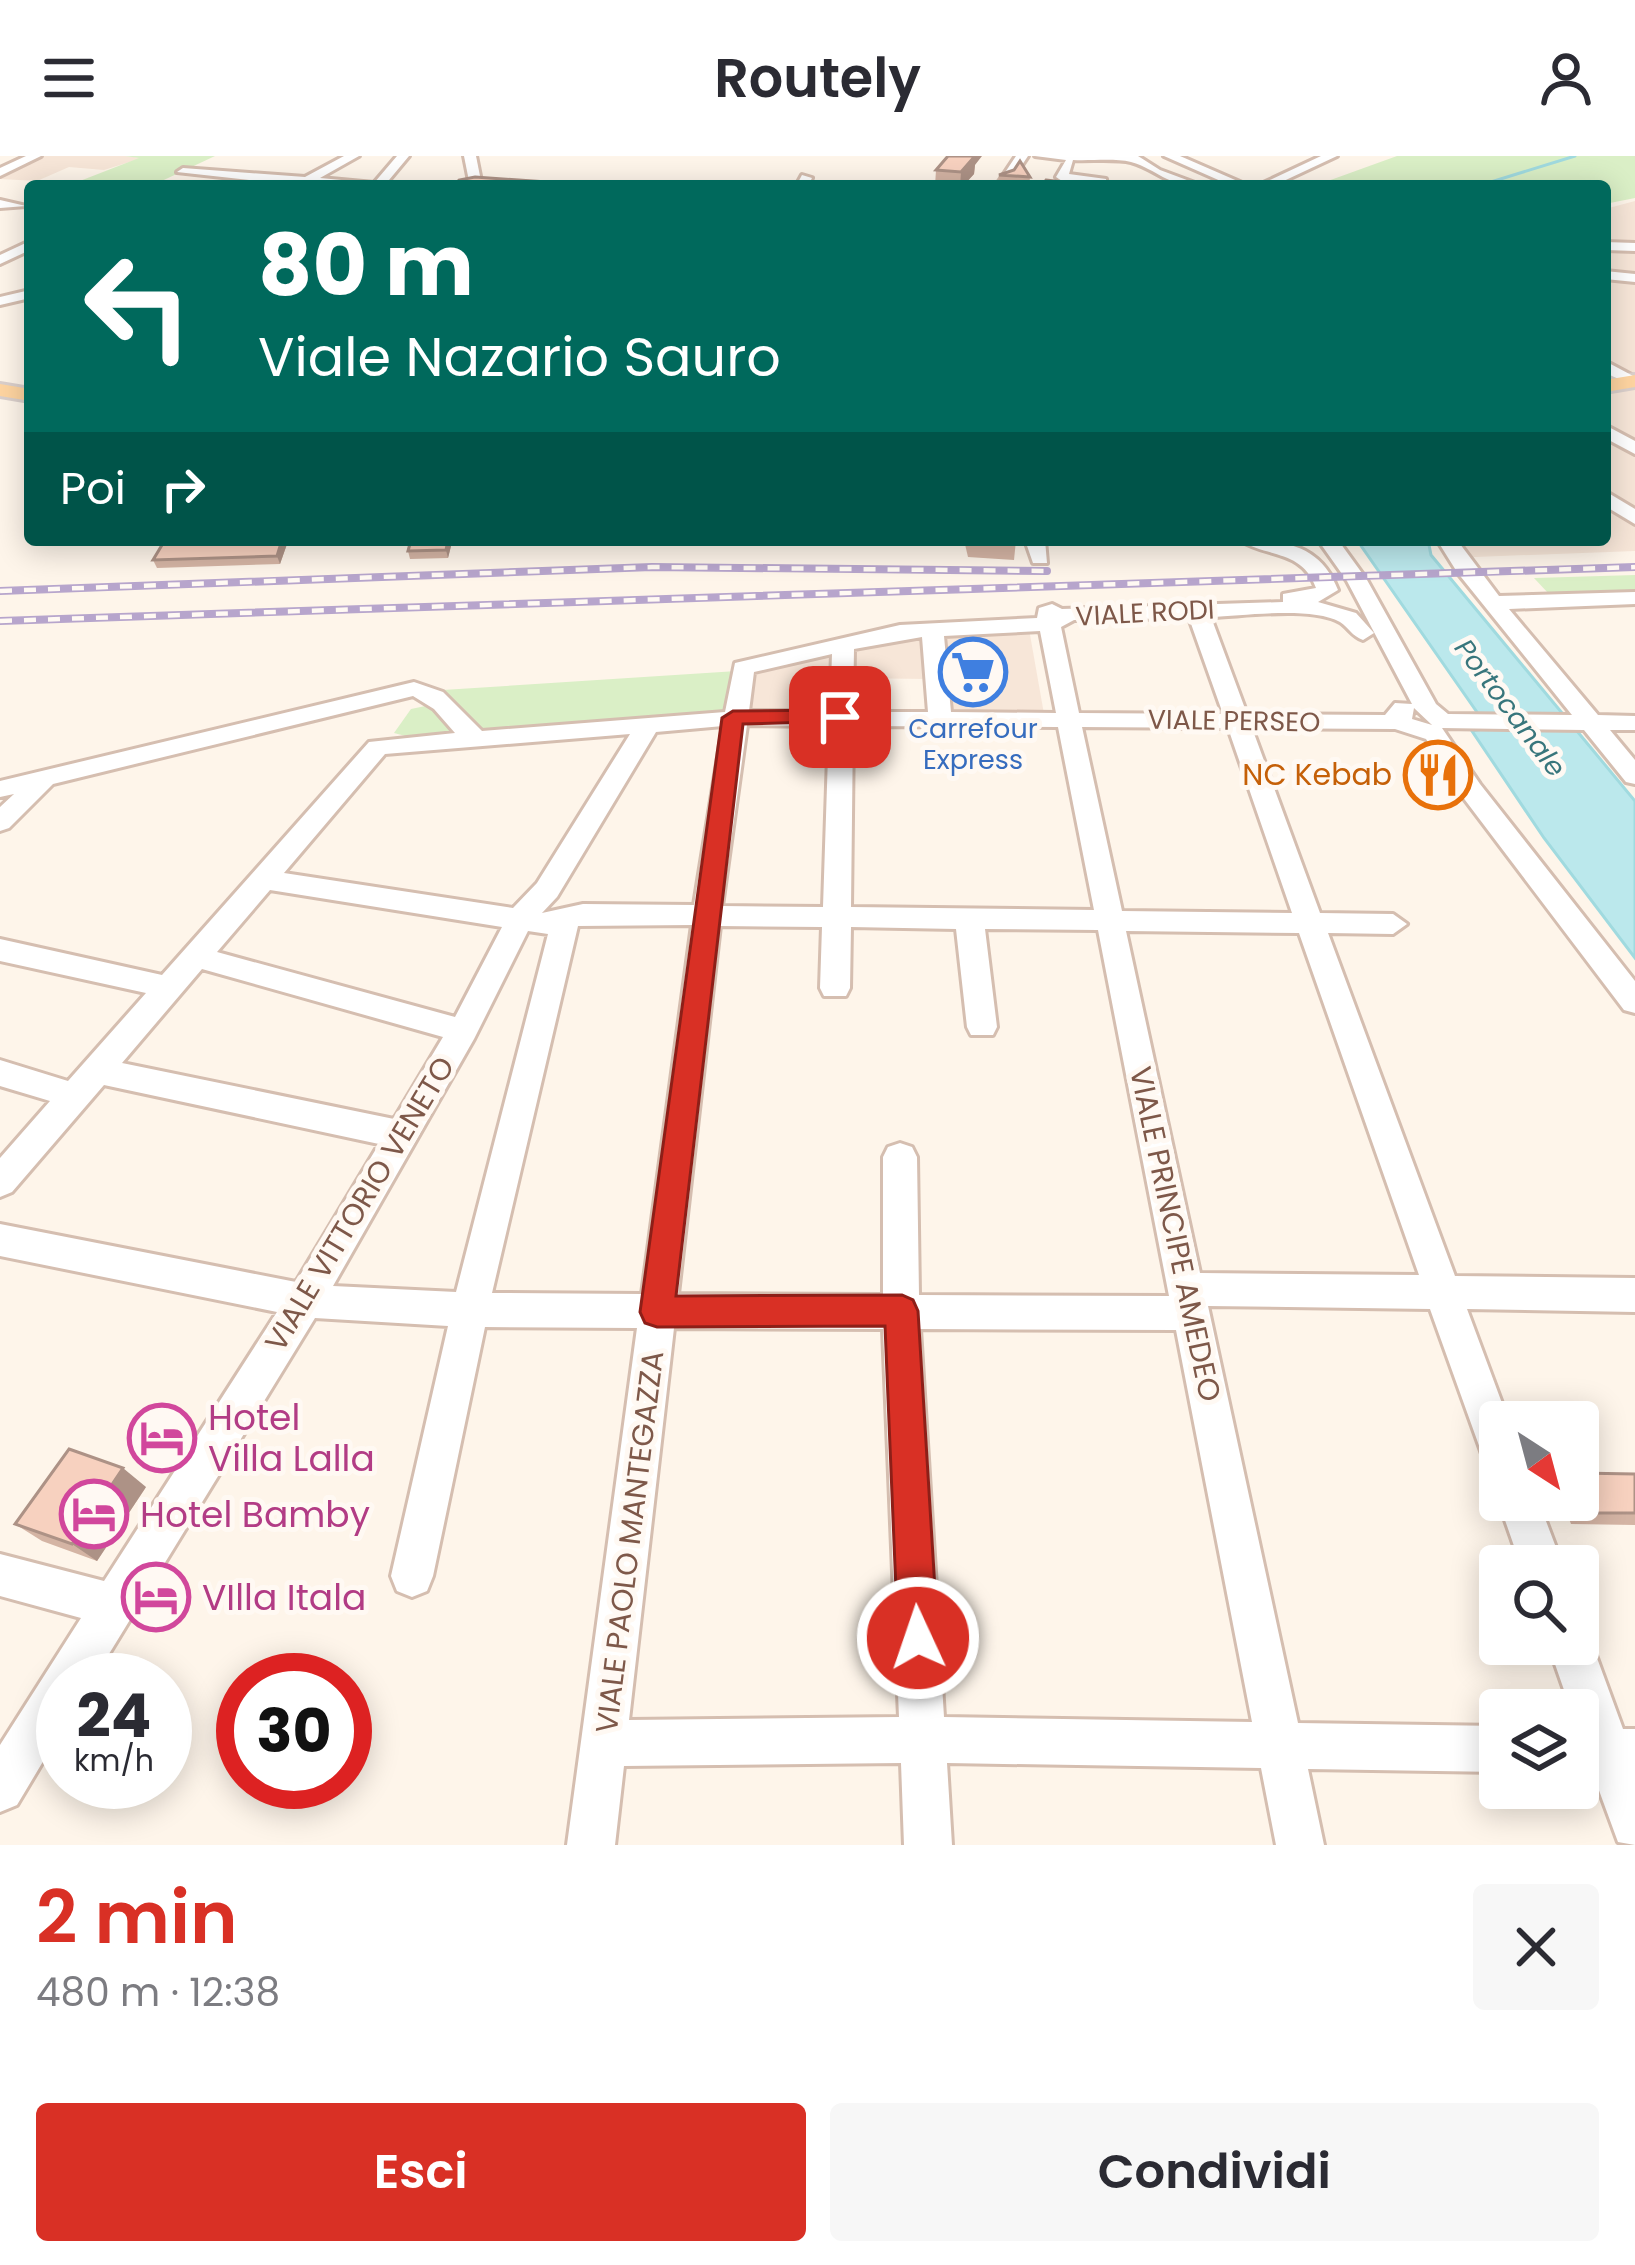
<!DOCTYPE html>
<html lang="it">
<head>
<meta charset="utf-8">
<style>
  body { margin:0; font-family:Poppins,sans-serif; background:#f7f7f7; color:#2b2b33; height:100vh; display:flex; flex-direction:column; font-size:45px; white-space:nowrap }
  * { box-sizing:border-box; margin:0 }
  p { font-size:39px; color:#7c7c81 }
  .icon { flex:none; width:66px; height:66px; fill:none; stroke:currentColor; stroke-width:2; stroke-linecap:round; stroke-linejoin:round }
  .map { position:relative; height:1689px; overflow:hidden }
  .sheet { display:flex; flex-direction:column; background:#fff; flex:1 }
  .sheet>* { flex:none }
  .hud { position:absolute; left:24px; top:24px; width:1587px; height:366px; border-radius:12px; box-shadow:0 6px 30px #0003; background:#00695c; color:#fff; overflow:hidden }
  .needle { width:78px; rotate:144deg }
  .controls { position:absolute; left:1479px; top:1245px; display:grid; gap:24px }
  .controls a { display:grid; place-items:center; width:120px; height:120px; border-radius:12px; background:#fff; box-shadow:0 6px 30px #0003; font-size:60px }
  .speed { position:absolute; left:36px; top:1497px; display:flex; gap:24px; font-size:60px; font-weight:700; text-align:center }
  .speed>* { display:grid; place-content:center; width:156px; height:156px; border-radius:50%; background:#fff; box-shadow:0 6px 30px #0003; line-height:1 }
  .speed small { font-size:30px; font-weight:400 }
  .speed .limit { border:18px solid #d22; background:#fff; color:#111 }
  .pin { position:absolute; display:grid; place-items:center; width:102px; height:102px; color:#fff; margin:-51px; border-radius:24px; box-shadow:0 6px 18px #0006 }
  .me { position:absolute; width:132px; margin:-66px; rotate:357deg; stroke-linejoin:round; filter:drop-shadow(0 0 9px #0008) }
  .turn { display:flex; align-items:center; gap:42px; height:252px; padding:0 36px; font-size:54px }
  .turn .icon { width:156px; height:156px; stroke-width:2.5 }
  .turn b { display:block; font-size:84px; line-height:102px }
  .then { display:flex; align-items:center; height:114px; padding:0 36px; background:#0003; gap:24px; font-size:45px }
  .round { display:grid; place-items:center; flex:none; width:126px; height:126px; border-radius:12px; background:#f7f7f7 }
  .headline { display:flex; align-items:center; justify-content:space-between; height:204px; padding:0 36px }
  h1 { font-size:72px; font-weight:600; line-height:90px; color:#d93025 }
  .action { display:flex; gap:24px; margin-top:auto; padding:24px 36px }
  .action a { flex:1; height:138px; border-radius:12px; background:#d93025; color:#fff; font-size:48px; font-weight:600; line-height:138px; text-align:center }
  .action a+a { background:#f7f7f7; color:#2b2b33 }
  header { display:flex; justify-content:space-between; align-items:center; height:156px; padding:0 36px; background:#fff; font-size:54px; font-weight:600 }
  .map>svg:first-child { display:block }
  .residential { fill:#f7e6d8 }
  .green { fill:#daefc6 }
  .water { fill:#bbe8ec; stroke:#a0dadf; stroke-width:3 }
  .lines { fill:none; stroke-linecap:round; stroke-linejoin:round }
  .stream { stroke:#a0dadf; stroke-width:3 }
  .minor-casing { stroke:#d5beb0; stroke-width:6 }
  .major-casing { stroke:#dbd0cc; stroke-width:6 }
  .minor { fill:#fff; fill-rule:evenodd }
  .major { fill:#ffd5a1; fill-rule:evenodd }
  .rail-casing { stroke:#b7a5cc; stroke-width:8 }
  .rail { stroke:#fff9f3; stroke-width:4.5; stroke-dasharray:12; stroke-linecap:butt }
  .wall { fill:#d4b4a4 }
  .shaded-wall { fill:#ad9286 }
  .building { fill:#f7d1bf; stroke:#ad9286; stroke-width:3 }
  .route { fill:#d93025; stroke:#8d1f18; stroke-width:3 }
  .labels { text-anchor:middle; stroke-width:10; stroke-linejoin:round; paint-order:stroke }
  .far-street-label { font-size:27px; fill:#7e5849; stroke:#fff9f3 }
  .far-water-label { font-size:27px; font-style:italic; fill:#38767c; stroke:#fff9f3 }
  .far-shop-label { font-size:27px; fill:#366cbe; stroke:#fff9f3 }
  .food-label { font-size:30px; fill:#c56008; stroke:#fff9f3; text-anchor:end }
  .street-label { font-size:30px; fill:#7e5849; stroke:#fff9f3 }
  .near-hotel-label { font-size:36px; fill:#b23c85; stroke:#fff9f3; text-anchor:start }
</style>
</head>
<body>
<header><svg class="icon" aria-label="menu" viewBox="0 0 24 24"><path d="M4 6h16M4 12h16M4 18h16"/></svg>Routely<svg class="icon" aria-label="person" viewBox="0 0 24 24"><circle cx="12" cy="8" r="4"/><path d="M4 21q1-7 8-7t8 7"/></svg></header>
<div class="map">
<svg width="1635" height="1689" viewBox="0 0 1635 1689">
  <rect width="100%" height="100%" fill="#fef5ea"/>
  <g class="residential">
    <polygon points="39,0 125,0 142,2 104,14 69,11 37,25 0,23 0,18"/>
    <polygon points="1635,45 1635,395 1449,402 1439,384 1605,384 1605,53"/>
    <polygon points="1029,473 1044,558 941,555 935,477"/>
    <polygon points="926,478 927,523 849,522 849,494"/>
    <polygon points="838,497 835,553 744,553 748,516"/>
  </g>
  <g class="green">
    <polygon points="125,0 215,0 151,30 67,30 139,2"/>
    <polygon points="1397,0 1635,0 1635,42 1605,48 1605,30 1314,30"/>
    <polygon points="1635,419 1635,438 1549,438 1534,422"/>
    <polygon points="737,515 728,559 483,580 468,573 443,534"/>
    <polygon points="435,548 457,575 455,579 421,584 394,577 411,553"/>
  </g>
  <polygon class="water" points="1357,384 1428,384 1431,399 1635,645 1635,802 1544,682 1472,575 1488,572"/>
  <g class="lines">
    <polyline class="stream" points="1478,30 1575,0"/>
    <defs>
      <g id="minor">
        <polygon points="26,0 41,0 0,20 0,12"/>
        <polygon points="344,0 359,0 320,22 374,27 397,0 409,0 384,30 305,30 177,16 183,12 305,21"/>
        <polygon points="464,0 476,0 482,30 470,30"/>
        <polygon points="1016,0 1028,0 1008,30 996,30"/>
        <path d="M1035,0H1138L1160,14L1203,30C1164,30 1159,14 1131,6C1114,2 1091,5 1073,4L1069,18L1106,23L1107,30L1062,25L1056,21L1066,4Z"/>
        <polygon points="1164,0 1180,0 1249,30 1232,30"/>
        <polygon points="1321,0 1337,0 1273,30 1257,30"/>
        <polygon points="802,19 812,22 808,30 796,30"/>
        <polygon points="0,44 26,50 0,52"/>
        <polygon points="30,85 30,94 0,108 0,99"/>
        <polygon points="1605,86 1635,87 1635,95 1605,94"/>
        <polygon points="1605,115 1635,118 1635,126 1605,123"/>
        <polygon points="30,134 30,142 0,149 0,141"/>
        <polygon points="1605,205 1635,221 1635,230 1605,217"/>
        <polygon points="1605,269 1635,285 1635,298 1605,282"/>
        <polygon points="1605,335 1635,353 1635,368 1605,350"/>
        <polygon points="1025,384 1045,384 1047,407 1033,407"/>
        <path d="M1240,384C1284,384 1320,388 1338,434L1318,446L1356,457L1374,477L1363,484C1352,480 1349,472 1340,466C1311,450 1244,460 1211,461L1247,558L1385,559L1395,547L1412,548L1347,425L1318,384H1338L1367,424L1436,548L1448,558L1572,559L1457,416L1437,384H1457L1499,440L1635,436V448L1509,453L1598,559L1635,560V574H1610L1635,604V628L1626,626L1584,574L1442,572L1480,628L1635,825V857L1624,854L1462,640L1426,583L1395,573L1252,572L1320,757L1393,758L1407,768L1393,778L1328,777L1455,1120L1635,1122V1156L1467,1153L1509,1266H1500V1315L1486,1309L1430,1153L1208,1150L1298,1567L1500,1570V1616L1308,1613L1324,1689H1276L1261,1612L947,1607L952,1689H904L901,1607L624,1610L615,1689H567L637,1172L485,1171L433,1420L427,1435L412,1441L397,1435L391,1420L448,1170L315,1162L93,1524H63V1572L17,1649L0,1656V1589L81,1462L0,1440V1398L104,1425L277,1156L0,1100V1068L296,1126L379,988L104,929L12,1036L0,1041V1002L50,945L0,930V904L68,925L146,837L0,805V783L162,819L369,586L455,577L434,553L413,540L53,628L9,672L0,675V651L14,638L0,641V625L414,526L443,536L482,575L725,556L735,507L900,469L1037,462L1039,452L1052,448L1062,453L1283,446V438L1316,432C1302,393 1267,402 1240,384ZM1189,462L1223,558L1079,557L1061,471L1074,464ZM1040,475L1056,557L951,556L944,480ZM922,481L928,556H853L854,493ZM832,498L830,555H749L754,516ZM1414,552L1432,569L1412,563ZM747,569L829,570L823,751L722,750ZM723,570L694,749L583,748L542,757L557,741L656,576ZM853,570L1058,571L1094,754L851,751ZM1082,571L1228,572L1292,757L1122,755ZM630,578L537,727L513,752L284,717L385,598ZM270,734L502,771L455,861L217,796ZM692,769L642,1138L492,1137L578,770ZM720,770L822,771L820,832L824,840H846L850,832L851,771L956,773L967,871L971,879H993L997,871L985,773L1098,774L1169,1140L919,1139L917,1001L912,991L900,987L888,991L883,1001V1139L678,1138ZM528,775L548,778L456,1136L333,1130L474,883ZM1126,775L1299,777L1419,1119L1200,1117ZM202,813L443,881L394,963L122,907ZM674,1172L883,1173L899,1561L629,1564ZM920,1173L1176,1174L1252,1566L944,1561Z"/>
        <polygon points="1500,1338 1500,1344 1538,1344 1563,1410 1521,1410 1498,1344"/>
        <polygon points="1578,1469 1586,1472 1623,1573 1635,1573 1635,1689 1618,1686 1593,1618 1578,1618 1578,1554 1571,1554 1548,1488 1578,1488"/>
      </g>
      <g id="major">
        <polygon points="1635,219 1635,231 1605,236 1605,224"/>
        <polygon points="0,228 30,233 30,245 0,240"/>
      </g>
    </defs>
    <use href="#minor" class="minor-casing"/>
    <use href="#major" class="major-casing"/>
    <use href="#minor" class="minor"/>
    <use href="#major" class="major"/>
    <defs>
      <g id="rail">
        <polyline points="0,435 652,411 1047,415"/>
        <polyline points="0,465 1635,411"/>
      </g>
    </defs>
    <use href="#rail" class="rail-casing"/>
    <use href="#rail" class="rail"/>
  </g>
  <g class="wall">
    <polygon points="975,9 974,18 963,30 935,30 936,14"/>
    <polygon points="999,19 1030,21 1029,30 998,30"/>
    <polygon points="165,384 285,384 287,388 280,408 157,412 153,404"/>
    <polygon points="411,384 451,384 452,386 448,402 410,403 408,395"/>
    <polygon points="964,384 1016,384 1014,404 968,401"/>
    <polygon points="1578,1317 1635,1318 1635,1369 1571,1368 1562,1344 1578,1344"/>
    <polygon points="146,1331 97,1405 42,1385 15,1368"/>
  </g>
  <g class="shaded-wall">
    <polygon points="970,0 982,0 975,9 974,18 963,30 960,30 961,16"/>
    <polygon points="282,384 285,384 287,388 280,408 277,400"/>
    <polygon points="448,384 451,384 452,386 448,402 446,394"/>
    <polygon points="123,1312 146,1331 97,1405 72,1388"/>
  </g>
  <g class="building">
    <polygon points="948,0 975,0 961,16 936,14"/>
    <polygon points="1020,5 1030,21 999,19 1014,14"/>
    <polygon points="475,21 547,26 542,30 454,30 459,24"/>
    <polygon points="1046,24 1063,26 1062,30 1042,30"/>
    <polygon points="165,384 282,384 277,400 153,404"/>
    <polygon points="411,384 448,384 446,394 408,395"/>
    <polygon points="69,1293 123,1312 72,1388 15,1368"/>
    <polygon points="1578,1317 1635,1318 1635,1357 1588,1357 1578,1331"/>
  </g>
  <polygon class="route" points="840,554 851,561 848,565 743,568 676,1140 902,1139 913,1144 918,1155 938,1482 932,1496 918,1502 904,1496 898,1482 885,1170 657,1171 645,1167 640,1156 722,562 733,555"/>
  <defs>
    <symbol id="supermarket-ring" viewBox="-11 -11 22 22"><circle r="9.5" fill="#fff9f3" stroke="#3f7fe0" stroke-width="1.5"/><path d="M-6-5.5h2.5l.6 2H6L4.5 2H-2.5L-4.4-4H-6ZM-1.5 3.2a1.3 1.3 0 1 0 .1 0ZM3 3.2a1.3 1.3 0 1 0 .1 0Z" fill="#3f7fe0"/></symbol>
    <symbol id="restaurant-ring" viewBox="-11 -11 22 22"><circle r="9.5" fill="#fff9f3" stroke="#e8710a" stroke-width="1.5"/><path d="M-5-6h1v4h1v-4h1v4h1v-4h1v5L-1.5 .5V6h-2V.5L-5-1ZM5-6V6H3V1.5H1.5Q1.5-4 5-6Z" fill="#e8710a"/></symbol>
    <symbol id="hotel-ring" viewBox="-11 -11 22 22"><circle r="9.5" fill="#fff9f3" stroke="#d1479c" stroke-width="1.5"/><path d="M-6-4.5h1.5V1H6V5H4.5V3h-9V5H-6ZM-4 0a1.8 1.8 0 1 1 3.6 0ZM.5 0V-2.5h3Q6-2.5 6 0Z" fill="#d1479c"/></symbol>
  </defs>
  <g fill-rule="evenodd">
    <use href="#supermarket-ring" x="935" y="478" width="76" height="76"/>
    <use href="#restaurant-ring" x="1400" y="581" width="76" height="76"/>
    <use href="#hotel-ring" x="124" y="1244" width="76" height="76"/>
    <use href="#hotel-ring" x="56" y="1320" width="76" height="76"/>
    <use href="#hotel-ring" x="118" y="1403" width="76" height="76"/>
  </g>
  <g class="labels">
    <g class="far-street-label">
      <text transform="translate(1145 457) rotate(-3)" y="9">VIALE RODI</text>
      <text transform="translate(1234 565) rotate(1)" y="9">VIALE PERSEO</text>
    </g>
    <g class="far-water-label">
      <text transform="translate(1510 552) rotate(53)" y="9">Portocanale</text>
    </g>
    <g class="far-shop-label">
      <text x="973" y="582">Carrefour<tspan x="973" dy="31">Express</tspan></text>
    </g>
    <g class="food-label">
      <text x="1392" y="629">NC Kebab</text>
    </g>
    <g class="street-label">
      <text transform="translate(360 1048) rotate(-59)" y="10">VIALE VITTORIO VENETO</text>
      <text transform="translate(1175 1078) rotate(78)" y="10">VIALE PRINCIPE AMEDEO</text>
      <text transform="translate(630 1386) rotate(-83)" y="10">VIALE PAOLO MANTEGAZZA</text>
    </g>
    <g class="near-hotel-label">
      <text x="208" y="1274">Hotel<tspan x="208" dy="41">Villa Lalla</tspan></text>
      <text x="140" y="1371">Hotel Bamby</text>
      <text x="202" y="1454">VIlla Itala</text>
    </g>
  </g>
</svg>
<div class="controls">
<a><svg class="needle" viewBox="-14 -14 28 28"><path d="M0-13l5 13h-10z" fill="#e53935"/><path d="M0 13l5-13h-10z" fill="#7c7c81"/></svg></a>
<a><svg class="icon" aria-label="search" viewBox="0 0 24 24"><circle cx="10" cy="10" r="6"/><path d="M15 15l6 6"/></svg></a>
<a><svg class="icon" aria-label="layers" viewBox="0 0 24 24"><path d="M12 4l9 5-9 5-9-5zM3 14l9 5 9-5"/></svg></a>
</div>
<div class="speed"><div>24<small>km/h</small></div><div class="limit">30</div></div>
<div class="pin" style="left:840px;top:561px;background:#d93025"><svg class="icon" aria-label="arrive" viewBox="0 0 24 24"><path d="M6 21V4h12l-3 4 3 4H6"/></svg></div>
<svg class="me" style="left:918px;top:1482px" viewBox="-20 -20 40 40"><circle r="17" fill="#d93025" stroke="#fff" stroke-width="3"/><path d="M0-11L8 9 0 5-8 9z" fill="#fff"/></svg>
<div class="hud">
<div class="turn"><svg class="icon" aria-label="left" viewBox="0 0 24 24"><path d="M17 20v-9H6M10 6l-5 5 5 5"/></svg><div><b>80 m</b>Viale Nazario Sauro</div></div>
<div class="then">Poi<svg class="icon" aria-label="right" viewBox="0 0 24 24"><path d="M7 20v-9h11M14 6l5 5-5 5"/></svg></div>
</div>
</div>
<section class="sheet">
<div class="headline"><div><h1>2 min</h1><p>480 m · 12:38</p></div><a class="round"><svg class="icon" aria-label="close" viewBox="0 0 24 24"><path d="M6 6l12 12M18 6L6 18"/></svg></a></div>
<div class="action"><a>Esci</a><a>Condividi</a></div>
</section>
</body>
</html>
